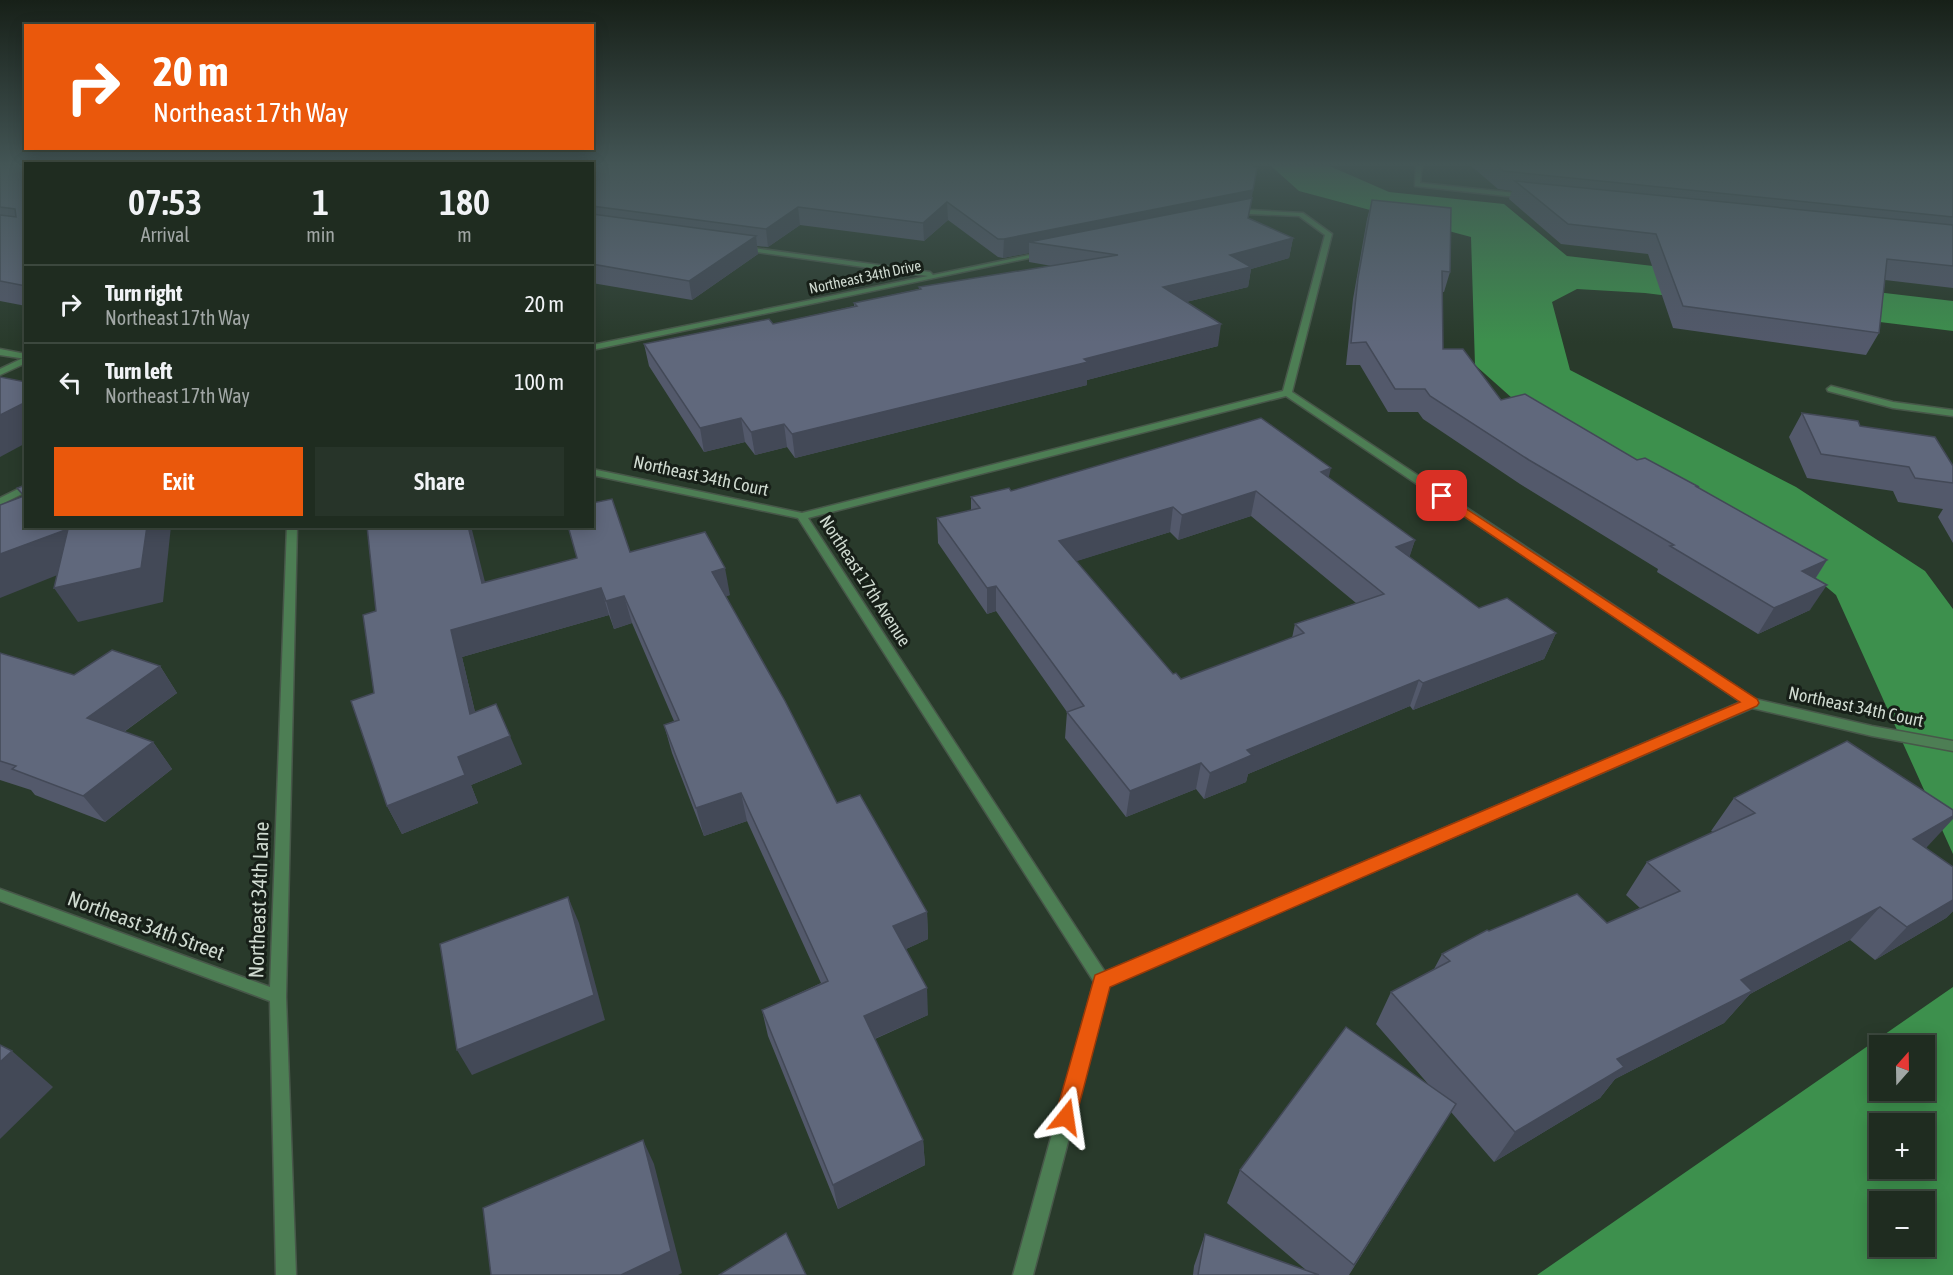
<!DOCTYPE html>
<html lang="en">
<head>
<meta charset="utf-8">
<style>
  body { margin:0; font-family:"Asap Condensed",sans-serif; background:#273429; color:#f1f3f6; height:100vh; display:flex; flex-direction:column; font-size:22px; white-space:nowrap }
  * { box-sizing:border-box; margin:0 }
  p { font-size:20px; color:#a1a7a5 }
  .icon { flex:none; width:33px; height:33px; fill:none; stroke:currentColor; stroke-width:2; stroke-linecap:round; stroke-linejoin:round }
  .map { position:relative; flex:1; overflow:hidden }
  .sheet { position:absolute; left:24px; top:162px; width:570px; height:366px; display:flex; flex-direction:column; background:#1f2c20; border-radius:0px; box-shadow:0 3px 15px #0003,0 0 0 2px #3c483e }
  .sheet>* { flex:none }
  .hud { position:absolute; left:24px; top:24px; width:570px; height:126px; border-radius:0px; box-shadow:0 3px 15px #0003,0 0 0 2px #3c483e; background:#ea580c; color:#fff; overflow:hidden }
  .needle { width:39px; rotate:20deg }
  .buttons { position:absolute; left:1869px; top:1035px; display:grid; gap:12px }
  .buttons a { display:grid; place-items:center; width:66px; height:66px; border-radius:0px; background:#1f2c20; box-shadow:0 3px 15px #0003,0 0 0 2px #3c483e; font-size:30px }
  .pin { position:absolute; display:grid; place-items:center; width:51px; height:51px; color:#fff; margin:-26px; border-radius:12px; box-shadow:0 3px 9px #0006 }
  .me { position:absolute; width:66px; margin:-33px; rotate:15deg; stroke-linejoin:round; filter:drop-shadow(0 0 4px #0008) }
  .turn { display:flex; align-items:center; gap:21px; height:126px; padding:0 30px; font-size:27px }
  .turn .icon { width:78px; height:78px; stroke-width:2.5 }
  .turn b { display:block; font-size:42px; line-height:51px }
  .eta { display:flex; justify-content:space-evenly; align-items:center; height:102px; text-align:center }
  .eta b { font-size:36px; font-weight:600; line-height:42px }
  .primary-button { display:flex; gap:12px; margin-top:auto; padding:12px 30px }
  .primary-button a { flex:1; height:69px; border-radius:0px; background:#ea580c; color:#fff; font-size:24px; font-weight:600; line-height:69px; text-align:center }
  .primary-button a+a { background:#273429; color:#f1f3f6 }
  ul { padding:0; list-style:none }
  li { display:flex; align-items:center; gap:18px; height:78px; padding:0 30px; border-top:2px solid #3c483e }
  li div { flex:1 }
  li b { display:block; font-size:22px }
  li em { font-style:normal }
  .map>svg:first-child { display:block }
  .water { fill:#3d904d; fill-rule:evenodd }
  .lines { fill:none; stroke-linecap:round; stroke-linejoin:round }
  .service-casing { stroke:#475749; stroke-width:3 }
  .minor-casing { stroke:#475749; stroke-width:3 }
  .tertiary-casing { stroke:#475749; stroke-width:3 }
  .service { fill:#4d7e54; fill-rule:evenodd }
  .minor { fill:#4d7e54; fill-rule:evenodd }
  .tertiary { fill:#4d7e54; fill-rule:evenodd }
  .wall { fill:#53596b; fill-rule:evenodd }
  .shaded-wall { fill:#434957 }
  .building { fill:#60687c; stroke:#434957; stroke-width:1.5; fill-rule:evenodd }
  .route { fill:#ea580c; stroke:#983908; stroke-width:1.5 }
  .labels { text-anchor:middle; stroke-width:6; stroke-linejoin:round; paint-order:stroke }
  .far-street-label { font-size:15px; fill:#cfdad0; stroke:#171f18 }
  .street-label { font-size:18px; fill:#cfdad0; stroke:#171f18 }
  .near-street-label { font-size:21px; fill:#cfdad0; stroke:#171f18 }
</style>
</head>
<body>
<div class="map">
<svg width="1953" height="1275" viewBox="0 0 1953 1275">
  <rect width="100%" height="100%" fill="#293a2b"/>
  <g class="water">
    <polygon points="1269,164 1325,164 1389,192 1504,204 1567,256 1953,301 1953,331 1645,293 1577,289 1552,302 1570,370 1796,487 1925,571 1953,609 1953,854 1836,595 1762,533 1512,398 1475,365 1471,237 1299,191"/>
    <path d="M1953,987V1275H1537ZM1880,1046H1924V1090H1880ZM1880,1124H1924V1168H1880ZM1880,1202H1924V1246H1880Z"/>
  </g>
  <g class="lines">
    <defs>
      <polygon id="service" points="23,358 26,358 26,363 0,375 0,369"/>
      <g id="minor">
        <polygon points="1416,164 1422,164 1420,183 1525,194 1528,196 1525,198 1415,186"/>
        <path d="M1250,210L1303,213L1332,234L1292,392L1755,699L1872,726L1953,741V751L1872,736L1752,708L1109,986L1033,1275H1013L1094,982L798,518L592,475V469L802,513L1283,391L1325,235L1299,216L1250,214L1234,217L1231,215ZM1286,396L1741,702L1105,972L808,518Z"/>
        <polygon points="739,246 930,272 933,275 1044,252 1048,254 592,350 592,345 928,276 742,250 739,250"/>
        <polygon points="0,349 26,354 26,359 0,355"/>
        <polygon points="1831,386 1893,402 1953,410 1953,416 1893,408 1828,391 1827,389"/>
        <polygon points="287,526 297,526 286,997 296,1275 276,1275 270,1001 0,901 0,889 270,987"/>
      </g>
      <polygon id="tertiary" points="26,485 26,492 0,505 0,498"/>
    </defs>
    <use href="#service" class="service-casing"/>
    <use href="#minor" class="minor-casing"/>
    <use href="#tertiary" class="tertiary-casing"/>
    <use href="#service" class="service"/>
    <use href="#minor" class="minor"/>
    <use href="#tertiary" class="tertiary"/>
  </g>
  <g class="wall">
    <polygon points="0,164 26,164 26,306 0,301"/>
    <polygon points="592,164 1249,218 1293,238 1289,258 1251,269 1248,287 1186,302 1218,346 1087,380 1087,385 795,458 787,447 755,455 745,442 704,452 649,366 644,344 773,324 854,306 854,303 919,289 919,287 1052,266 1029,262 1029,253 1003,258 998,257 948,220 924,241 800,225 768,247 757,246 758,254 692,300 592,283"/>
    <polygon points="1361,164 1377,164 1376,166"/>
    <polygon points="1469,164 1953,164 1953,288 1885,280 1879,333 1866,355 1673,328 1648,254 1561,244 1509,199 1512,191 1498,189"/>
    <polygon points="1372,200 1450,272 1444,292 1443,292 1443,349 1501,400 1699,487 1698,488 1827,560 1816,578 1810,610 1758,634 1657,572 1658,569 1520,484 1423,419 1418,412 1388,412 1360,365 1346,365 1353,299 1367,219"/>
    <polygon points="1802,413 1860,426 1953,466 1953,543 1938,517 1943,509 1898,502 1893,491 1807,478 1789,437"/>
    <path d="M1329,478L1415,540L1409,557L1479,608L1556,633L1544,659L1413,710L1410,706L1248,774L1246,782L1204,799L1196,789L1126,817L1065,738L1067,712L996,611L987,614L938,543L937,518L971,510V497L1011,491ZM1251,516L1356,603L1295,624L1292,638L1181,679L1173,674L1076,561L1170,532L1178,540Z"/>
    <polygon points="630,552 730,595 726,596 837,803 927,912 928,939 906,949 928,1015 875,1039 923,1140 925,1165 838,1209 768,1036 762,1010 821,983 747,821 704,836 672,753 664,725 674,721 632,623 614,629 609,615 462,657 475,712 522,764 471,785 478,803 402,834 387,806 374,693 376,611 485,582"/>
    <polygon points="0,653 74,675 160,666 177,693 124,732 153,742 172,769 105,822 35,795 31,790 0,780"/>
    <polygon points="1734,798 1927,847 1926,848 1953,867 1953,911 1946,918 1875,960 1850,940 1750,994 1724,1023 1615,1079 1600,1098 1494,1162 1451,1112 1349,1275 1193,1275 1194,1266 1205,1234 1306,1270 1227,1203 1240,1170 1429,1085 1376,1024 1391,992 1434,969 1442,954 1489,931 1607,923 1640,908 1626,895 1647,862 1713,832 1711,831"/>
  </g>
  <g class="shaded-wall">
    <polygon points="1257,168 1245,237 1029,242 1029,253 1003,258 1004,239"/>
    <polygon points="947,202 948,220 924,241 923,223"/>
    <polygon points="798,207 800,225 768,247 766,229"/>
    <polygon points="756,236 758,254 692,300 689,281"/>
    <polygon points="1293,238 1289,258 1251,269 1248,287 1161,308 1163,287 1230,255"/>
    <polygon points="1221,324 1218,346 1087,380 1087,385 795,458 792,434"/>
    <polygon points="26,402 26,443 0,457 0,415"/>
    <polygon points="741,418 745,442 704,452 700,428"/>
    <polygon points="784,424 787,447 755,455 751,432"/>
    <polygon points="1331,468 1325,493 1321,472"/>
    <polygon points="1256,491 1251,516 1178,540 1182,515"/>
    <polygon points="1173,507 1170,532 1058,567 1059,541"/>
    <polygon points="147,526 171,526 163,602 78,622 54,588"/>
    <polygon points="468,526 471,526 492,610 482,583"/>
    <polygon points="68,529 90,562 0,598 0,554"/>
    <polygon points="1415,540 1407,565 1396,547"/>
    <polygon points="1827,560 1811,585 1802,571"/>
    <polygon points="725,568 730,595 718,599 712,572"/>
    <polygon points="1827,585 1810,610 1758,634 1774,608"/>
    <polygon points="996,586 996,611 987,614 987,588"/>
    <polygon points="601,588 609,615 462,657 482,742 470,714 451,630"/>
    <polygon points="624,596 632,623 614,629 606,601"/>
    <polygon points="1556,633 1544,659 1413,710 1423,683"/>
    <polygon points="160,666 177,693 107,744 87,718"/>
    <polygon points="1419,680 1410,706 1248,774 1246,782 1204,799 1210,773 1247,750"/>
    <polygon points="510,736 522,764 471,785 478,803 402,834 387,806 458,757"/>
    <polygon points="153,742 172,769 105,822 83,796"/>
    <polygon points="1201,763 1196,789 1126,817 1130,791"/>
    <polygon points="741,793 747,821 704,836 696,808"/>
    <polygon points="1953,816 1953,819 1927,847 1883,872 1913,839"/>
    <polygon points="568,897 579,923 605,1020 472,1075 457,1050"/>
    <polygon points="1953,900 1953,911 1946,918 1875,960 1907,927"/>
    <polygon points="1880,907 1850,940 1750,994 1724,1023 1615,1079 1600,1098 1494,1162 1515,1132 1617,1059 1741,980"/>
    <polygon points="927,912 928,939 895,954 893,926"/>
    <polygon points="927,988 928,1015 867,1042 864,1016"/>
    <polygon points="12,1051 53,1087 0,1139 0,1062"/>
    <polygon points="1456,1104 1434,1139 1348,1275 1354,1265"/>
    <polygon points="643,1140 654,1164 682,1273 678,1275 621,1275"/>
    <polygon points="923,1140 925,1165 838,1209 833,1185"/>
  </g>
  <g class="building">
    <polygon points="0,164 26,164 26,286 0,281 0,215 16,217 15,209 0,207"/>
    <polygon points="592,164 1250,164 1257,168 1253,190 1004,239 998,239 947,202 923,223 798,207 766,229 592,206 592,193 594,192 592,192"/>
    <polygon points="1496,164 1953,164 1953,217 1503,171"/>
    <polygon points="1515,181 1953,225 1953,266 1887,259 1879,333 1683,306 1656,234 1568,224"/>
    <polygon points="1252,198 1248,218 1293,238 1230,255 1251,267 1163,287 1221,324 1084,359 1088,362 792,434 784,424 751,432 741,418 700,428 644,344 769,319 773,324 857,306 854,303 921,289 919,287 1118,255 1029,242"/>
    <polygon points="1372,200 1451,208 1450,272 1442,271 1443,349 1463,349 1501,400 1525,394 1637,460 1645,458 1699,487 1697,487 1827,560 1802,571 1827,585 1774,608 1670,546 1674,545 1529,460 1430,396 1425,389 1395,389 1366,342 1351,343 1358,278"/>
    <polygon points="592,214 756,236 689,281 592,264"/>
    <polygon points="0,377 26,382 26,402 0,415"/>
    <polygon points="1802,413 1858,421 1860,426 1935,437 1953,466 1953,483 1915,478 1909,467 1821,454"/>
    <path d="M1261,418L1331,468L1321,472L1415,540L1396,547L1479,608L1507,598L1556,633L1423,683L1419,680L1247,750L1252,755L1210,773L1201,763L1130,791L1067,712L1084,706L996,586L987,588L937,518L980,508L971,497L1009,488L1011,491ZM1256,491L1384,594L1295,624L1304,633L1181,679L1176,673L1173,674L1059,541L1173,507L1182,515Z"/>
    <polygon points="26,485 26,526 147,526 141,568 54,588 68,529 0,554 0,505 24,496 17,488"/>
    <polygon points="612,499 630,552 705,532 725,568 712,572 785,701 837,803 860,795 927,912 893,926 927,988 864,1016 923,1140 833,1185 762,1010 828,981 741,793 696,808 664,725 679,720 624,596 606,601 601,588 451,630 470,714 496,704 510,736 458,757 465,775 387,806 351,701 374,693 363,615 376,611 367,526 468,526 482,583 577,558 568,526 592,526 592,503"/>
    <polygon points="112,650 160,666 87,718 153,742 83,796 12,769 16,766 0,761 0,653 74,675"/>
    <polygon points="1847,741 1953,810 1953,816 1913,839 1953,867 1953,900 1907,927 1880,907 1741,980 1752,991 1617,1059 1624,1067 1515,1132 1391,992 1450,961 1442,954 1487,930 1489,931 1577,894 1607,923 1680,891 1647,862 1755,813 1734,798"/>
    <polygon points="568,897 594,995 457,1050 440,944"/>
    <polygon points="1346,1027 1456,1104 1354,1265 1240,1170"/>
    <polygon points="0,1045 12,1051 0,1062"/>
    <polygon points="643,1140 671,1251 621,1275 491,1275 483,1208"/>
    <polygon points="786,1233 806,1275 719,1275"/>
    <polygon points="1205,1234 1319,1275 1198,1275"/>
  </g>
  <linearGradient id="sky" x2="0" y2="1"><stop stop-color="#172018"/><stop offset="0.48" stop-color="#435555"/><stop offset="1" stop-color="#435555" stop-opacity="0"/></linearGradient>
  <rect width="1953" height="343" fill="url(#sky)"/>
  <polygon class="route" points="1442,493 1757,699 1759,703 1757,706 1110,987 1076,1117 1073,1124 1066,1127 1058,1124 1055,1117 1095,975 1740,702 1438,499 1436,496"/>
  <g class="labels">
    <g class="far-street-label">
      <text transform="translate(865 277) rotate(-12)" y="5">Northeast 34th Drive</text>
    </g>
    <g class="street-label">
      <text transform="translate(701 476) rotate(12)" y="6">Northeast 34th Court</text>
      <text transform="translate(865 581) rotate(57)" y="6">Northeast 17th Avenue</text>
      <text transform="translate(1856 707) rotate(12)" y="6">Northeast 34th Court</text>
    </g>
    <g class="near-street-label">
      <text transform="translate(259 900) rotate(-88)" y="7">Northeast 34th Lane</text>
      <text transform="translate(146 926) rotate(20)" y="7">Northeast 34th Street</text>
    </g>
  </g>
</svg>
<div class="buttons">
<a><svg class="needle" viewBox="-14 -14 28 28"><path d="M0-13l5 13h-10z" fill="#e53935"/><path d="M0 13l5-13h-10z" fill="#a1a7a5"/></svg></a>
<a>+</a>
<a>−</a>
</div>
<div class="pin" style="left:1442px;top:496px;background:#d93025"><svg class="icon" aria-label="arrive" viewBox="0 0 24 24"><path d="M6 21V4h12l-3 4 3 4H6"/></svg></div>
<svg class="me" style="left:1066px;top:1117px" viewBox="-20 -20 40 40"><path d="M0-17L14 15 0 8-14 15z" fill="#ea580c" stroke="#fff" stroke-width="4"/></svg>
<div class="hud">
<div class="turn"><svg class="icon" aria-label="right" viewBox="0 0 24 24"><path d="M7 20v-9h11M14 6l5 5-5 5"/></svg><div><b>20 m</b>Northeast 17th Way</div></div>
</div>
<section class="sheet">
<div class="eta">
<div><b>07:53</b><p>Arrival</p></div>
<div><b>1</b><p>min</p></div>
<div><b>180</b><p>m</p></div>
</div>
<ul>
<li><svg class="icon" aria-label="right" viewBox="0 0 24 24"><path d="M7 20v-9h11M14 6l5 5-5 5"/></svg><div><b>Turn right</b><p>Northeast 17th Way</p></div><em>20 m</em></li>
<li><svg class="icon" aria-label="left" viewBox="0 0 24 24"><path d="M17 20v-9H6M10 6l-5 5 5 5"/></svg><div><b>Turn left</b><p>Northeast 17th Way</p></div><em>100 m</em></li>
</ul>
<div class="primary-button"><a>Exit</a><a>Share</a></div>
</section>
</div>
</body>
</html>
